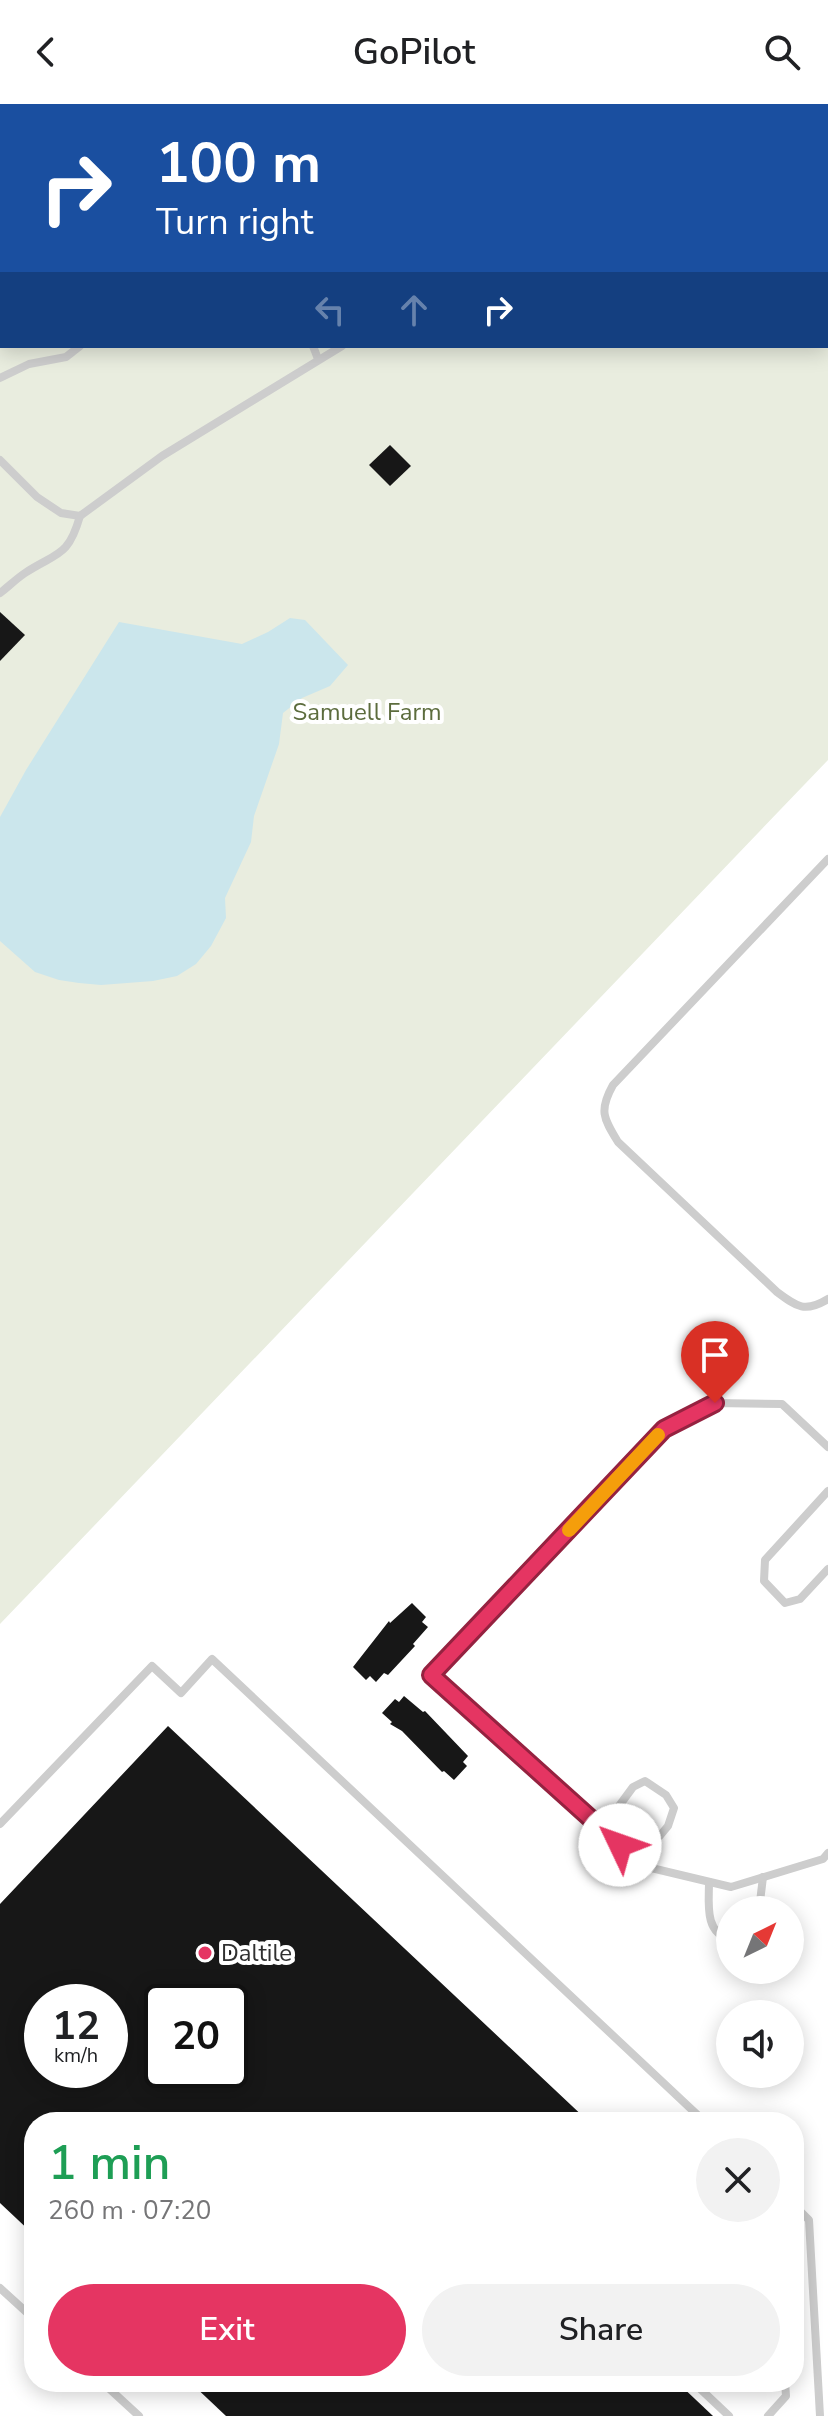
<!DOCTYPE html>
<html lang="en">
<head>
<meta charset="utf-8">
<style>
  body { margin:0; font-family:"Nunito Sans",sans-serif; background:#f2f2f2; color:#202124; height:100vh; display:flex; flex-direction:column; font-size:30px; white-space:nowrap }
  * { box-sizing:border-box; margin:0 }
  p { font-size:26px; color:#757577 }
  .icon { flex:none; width:44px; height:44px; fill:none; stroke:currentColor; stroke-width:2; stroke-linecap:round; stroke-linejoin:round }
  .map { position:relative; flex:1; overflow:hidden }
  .side { position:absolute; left:24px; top:2008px; width:780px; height:280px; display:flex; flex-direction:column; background:#fff; border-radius:32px; box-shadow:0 4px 20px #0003 }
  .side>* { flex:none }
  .guide { position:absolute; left:0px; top:0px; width:828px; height:244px; box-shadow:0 4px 20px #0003; background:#1a4fa0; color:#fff; overflow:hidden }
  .needle { width:52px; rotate:43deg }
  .tools { position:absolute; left:716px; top:1792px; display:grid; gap:16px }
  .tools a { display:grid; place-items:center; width:88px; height:88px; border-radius:50%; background:#fff; box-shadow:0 4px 20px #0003; font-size:40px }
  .speed { position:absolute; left:24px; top:1880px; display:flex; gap:16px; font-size:40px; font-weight:700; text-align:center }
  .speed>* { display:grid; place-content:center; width:104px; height:104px; border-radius:50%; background:#fff; box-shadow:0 4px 20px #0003; line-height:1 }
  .speed small { font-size:20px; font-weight:400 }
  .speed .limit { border:4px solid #111; border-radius:12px; background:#fff; color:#111 }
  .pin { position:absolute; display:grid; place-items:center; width:68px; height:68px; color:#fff; margin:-82px -34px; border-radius:50% 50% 50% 0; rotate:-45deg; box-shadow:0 0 8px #0007 }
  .pin .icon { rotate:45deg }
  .me { position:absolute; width:88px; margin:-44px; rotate:312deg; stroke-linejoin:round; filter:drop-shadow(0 0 6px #0008) }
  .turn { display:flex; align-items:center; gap:28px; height:168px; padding:0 24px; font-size:36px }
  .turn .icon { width:104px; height:104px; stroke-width:2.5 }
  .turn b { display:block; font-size:56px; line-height:68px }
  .lanes { display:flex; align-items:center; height:76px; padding:0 24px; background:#0003; justify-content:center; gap:40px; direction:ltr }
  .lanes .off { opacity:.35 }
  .round { display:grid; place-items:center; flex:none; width:84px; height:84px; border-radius:42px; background:#f2f2f2 }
  .head { display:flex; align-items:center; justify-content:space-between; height:136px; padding:0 24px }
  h1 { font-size:48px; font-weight:600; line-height:60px; color:#1e9e55 }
  .primary-button { display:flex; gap:16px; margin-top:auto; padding:16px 24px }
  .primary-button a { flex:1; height:92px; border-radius:48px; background:#e53562; color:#fff; font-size:32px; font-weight:600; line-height:92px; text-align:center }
  .primary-button a+a { background:#f2f2f2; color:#202124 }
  header { display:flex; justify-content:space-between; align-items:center; height:104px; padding:0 24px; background:#fff; font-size:36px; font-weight:600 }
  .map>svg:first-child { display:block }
  .green { fill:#e9eddf }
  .water { fill:#cbe6ec }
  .building { fill:#171717; fill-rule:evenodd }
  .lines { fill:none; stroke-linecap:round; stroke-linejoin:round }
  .service { stroke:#cdcdcd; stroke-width:8 }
  .secondary { stroke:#bababa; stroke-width:22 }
  .route-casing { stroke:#952240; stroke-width:20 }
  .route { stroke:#e53562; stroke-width:14 }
  .slow { stroke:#f59e0b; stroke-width:14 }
  .poi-dot { fill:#e53562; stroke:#fff; stroke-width:3 }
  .labels { text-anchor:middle; stroke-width:8; stroke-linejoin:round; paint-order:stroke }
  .park-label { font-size:24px; fill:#5c6c3d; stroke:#fff }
  .poi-label { font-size:24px; fill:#303030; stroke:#fff; text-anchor:start }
</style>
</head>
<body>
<header><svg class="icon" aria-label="back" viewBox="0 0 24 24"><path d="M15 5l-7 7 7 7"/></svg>GoPilot<svg class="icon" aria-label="search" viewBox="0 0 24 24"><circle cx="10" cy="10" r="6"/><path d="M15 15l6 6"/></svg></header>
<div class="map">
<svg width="828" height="2312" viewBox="0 0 828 2312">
  <rect width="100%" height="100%" fill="#fff"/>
  <polygon class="green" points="0,0 757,2 2,2 2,242 826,242 826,99 828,102 828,656 0,1520"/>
  <polygon class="water" points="290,514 305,516 348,561 330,582 302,594 283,609 279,640 254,712 251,738 225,794 226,814 211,842 196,860 177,872 153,877 101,881 79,879 59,876 35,868 0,837 0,713 26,666 119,518 242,540 268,528"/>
  <g class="building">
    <polygon points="390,341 411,362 390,382 369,361"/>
    <polygon points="0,508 25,531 0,557"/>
    <polygon points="412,1499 426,1513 422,1518 428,1523 413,1540 415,1542 388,1571 384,1569 376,1578 370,1572 366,1576 353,1563 389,1517 390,1519"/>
    <polygon points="404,1592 423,1608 425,1607 468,1652 463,1658 467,1662 454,1676 444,1667 442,1668 402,1627 390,1620 392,1618 382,1609 395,1595 399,1598"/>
    <path d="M168,1622L589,2018H34V2131L0,2099V1800ZM42,1898H110V1966H42ZM162,1898H230V1966H162Z"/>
    <polygon points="190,2278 677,2278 713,2312 226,2312"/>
  </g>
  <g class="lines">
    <g class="service">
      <polyline points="102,2 105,0"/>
      <polyline points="740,2 742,0"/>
      <polyline points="0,97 2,94"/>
      <polyline points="0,136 2,135"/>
      <polyline points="313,242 318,255"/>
      <polyline points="0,274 29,260 66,253 80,242"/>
      <polyline points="0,356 37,393 61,409 80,412 162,352 342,242"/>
      <path d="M0,489C8,483 16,475 25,469C57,448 68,454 80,412"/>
      <path d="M828,755L613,981C599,1006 603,1014 618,1038L777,1188C797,1203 805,1209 828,1195"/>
      <polyline points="828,1343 782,1300 715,1299 664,1325 431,1571 643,1762 731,1783 823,1755 828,1749"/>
      <polyline points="828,1387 765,1456 764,1477 785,1499 800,1495 828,1465"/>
      <polyline points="0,1720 152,1562 181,1589 212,1555 705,2018"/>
      <polyline points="602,1725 633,1683 645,1677 666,1691 674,1704 668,1722 638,1758"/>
      <path d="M709,1778C709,1799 704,1829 730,1835"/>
      <polyline points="759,1806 763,1773"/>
      <polyline points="794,2101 809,2116 820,2312"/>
      <polyline points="0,2184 34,2215"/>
      <polyline points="102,2278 139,2312"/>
      <polyline points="693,2278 729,2312"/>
      <polyline points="768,2312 786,2292 785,2278"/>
    </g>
    <g class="secondary">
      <polyline points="777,0 778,2"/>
      <polyline points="826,68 828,71"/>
    </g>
  </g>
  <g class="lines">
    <defs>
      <polyline id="route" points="620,1741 431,1571 664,1325 715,1299"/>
    </defs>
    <use href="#route" class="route-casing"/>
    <use href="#route" class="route"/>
    <polyline class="slow" points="569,1426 658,1331"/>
  </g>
  <circle class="poi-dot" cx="205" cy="1849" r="8"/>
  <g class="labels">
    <g class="park-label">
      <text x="367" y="616">Samuell Farm</text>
    </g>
    <g class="poi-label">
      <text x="221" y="1857">Daltile</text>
    </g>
  </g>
</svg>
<div class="tools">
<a><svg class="needle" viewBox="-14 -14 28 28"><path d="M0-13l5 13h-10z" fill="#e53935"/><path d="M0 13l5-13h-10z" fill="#757577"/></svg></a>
<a><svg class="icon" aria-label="sound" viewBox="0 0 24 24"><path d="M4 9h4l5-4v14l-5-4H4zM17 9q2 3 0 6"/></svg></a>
</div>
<div class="speed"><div>12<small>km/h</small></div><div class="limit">20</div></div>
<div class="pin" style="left:715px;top:1299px;background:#d93025"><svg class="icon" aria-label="arrive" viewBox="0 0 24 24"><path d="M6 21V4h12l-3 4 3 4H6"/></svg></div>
<svg class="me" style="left:620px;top:1741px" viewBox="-20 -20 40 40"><circle r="19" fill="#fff"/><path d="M0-13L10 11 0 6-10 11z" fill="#e53562"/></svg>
<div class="guide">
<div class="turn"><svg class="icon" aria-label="right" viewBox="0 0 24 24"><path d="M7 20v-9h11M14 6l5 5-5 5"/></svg><div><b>100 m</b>Turn right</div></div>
<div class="lanes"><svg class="icon off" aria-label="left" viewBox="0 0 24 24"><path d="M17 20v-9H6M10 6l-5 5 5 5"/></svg><svg class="icon off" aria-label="ahead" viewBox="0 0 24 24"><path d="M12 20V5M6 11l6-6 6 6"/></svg><svg class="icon" aria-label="right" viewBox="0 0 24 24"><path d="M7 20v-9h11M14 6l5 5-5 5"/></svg></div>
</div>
<section class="side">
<div class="head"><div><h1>1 min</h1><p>260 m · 07:20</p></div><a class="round"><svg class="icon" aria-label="close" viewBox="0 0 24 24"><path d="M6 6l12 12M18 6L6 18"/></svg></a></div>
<div class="primary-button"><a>Exit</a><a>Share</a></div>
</section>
</div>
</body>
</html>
